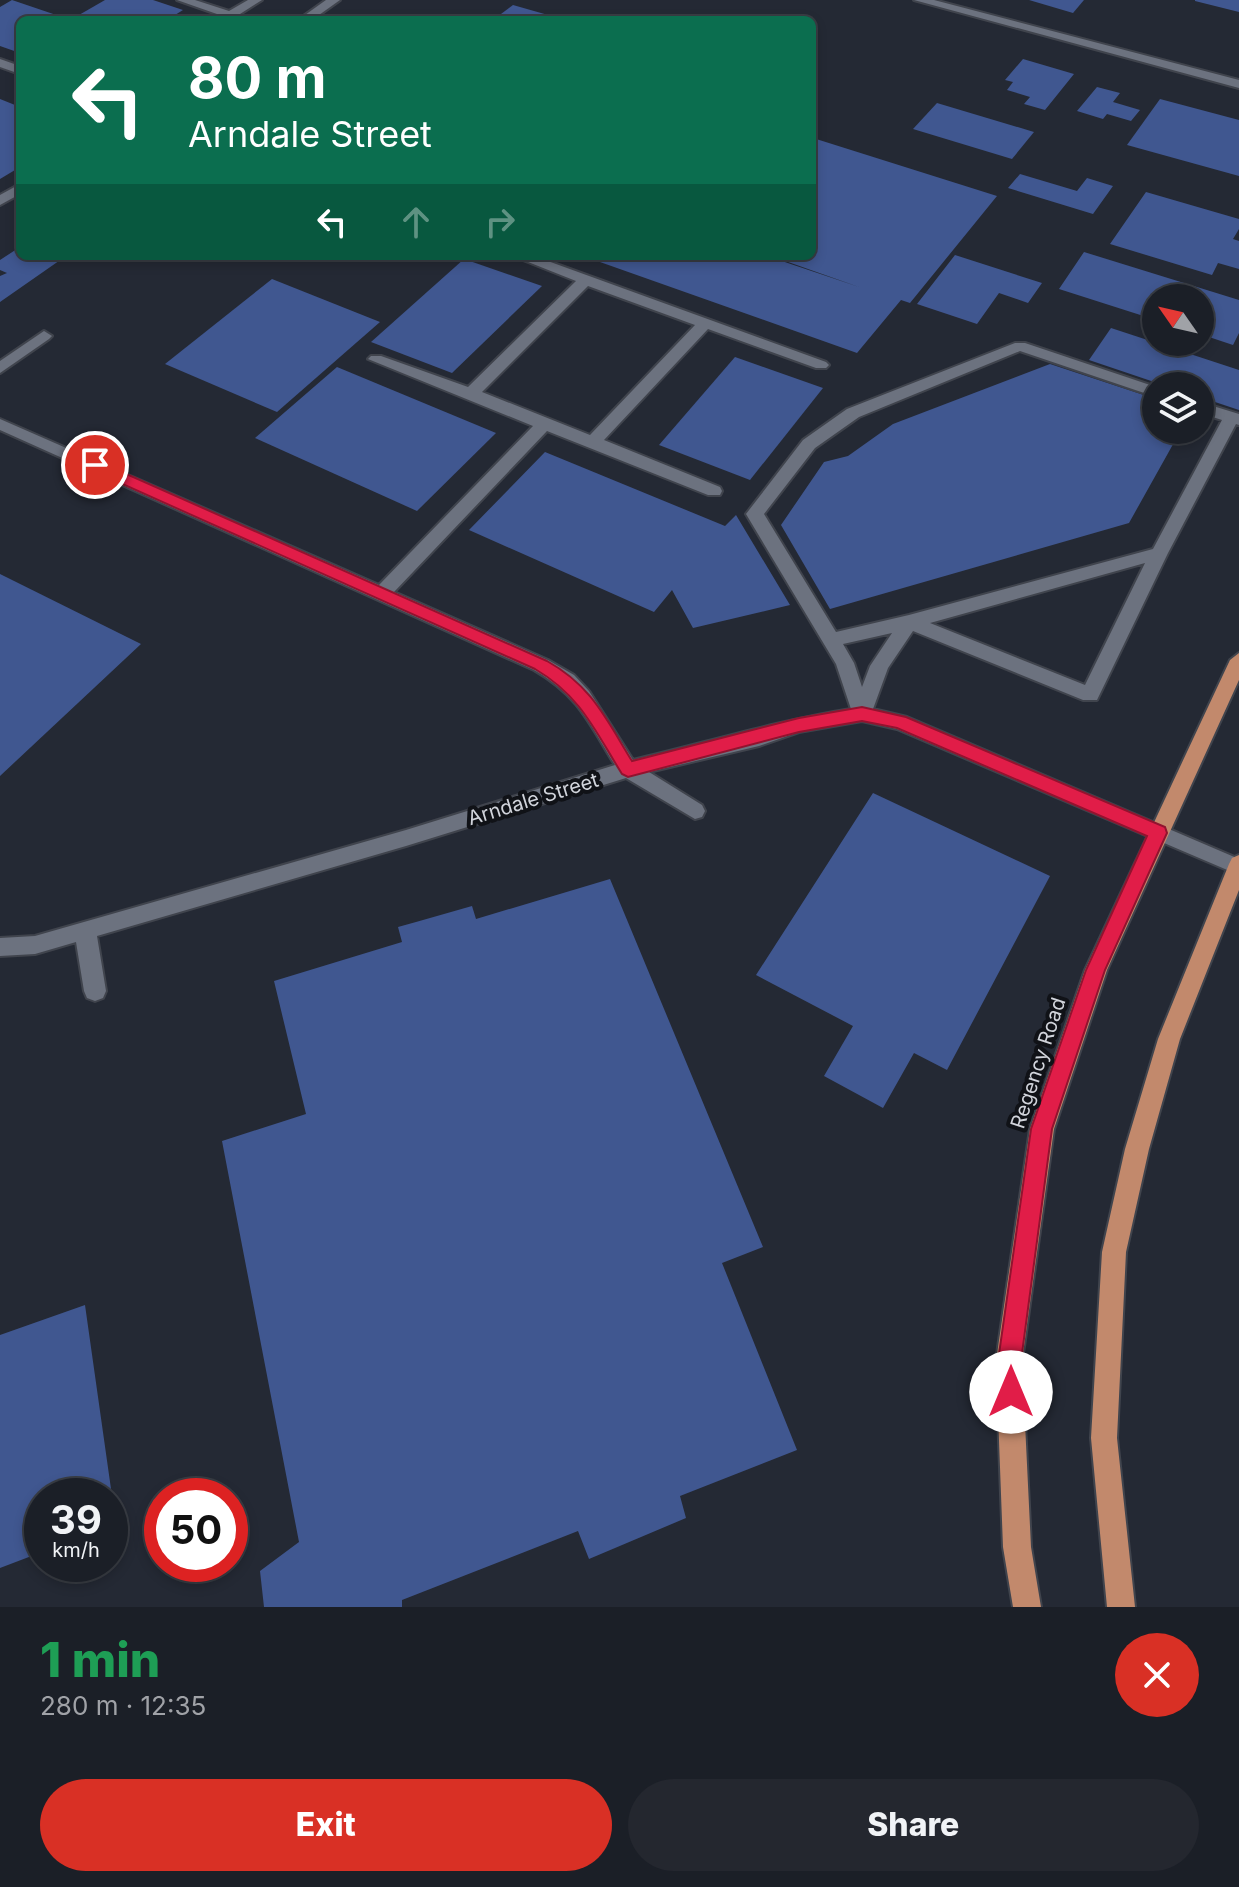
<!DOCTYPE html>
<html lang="en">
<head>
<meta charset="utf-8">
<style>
  body { margin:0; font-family:Inter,sans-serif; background:#24272f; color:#f1f3f6; height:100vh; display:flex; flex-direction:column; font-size:30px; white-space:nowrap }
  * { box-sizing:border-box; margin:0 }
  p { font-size:26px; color:#a0a2a7 }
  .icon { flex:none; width:44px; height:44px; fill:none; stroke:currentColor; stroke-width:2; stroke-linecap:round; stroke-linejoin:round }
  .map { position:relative; height:1607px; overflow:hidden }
  .sheet { display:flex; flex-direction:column; background:#1b1f27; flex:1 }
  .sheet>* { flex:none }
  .hud { position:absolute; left:16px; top:16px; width:800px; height:244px; border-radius:12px; box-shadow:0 4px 12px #0003,0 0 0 2px #393d44; background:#0b6e4f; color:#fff; overflow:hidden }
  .needle { width:52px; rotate:304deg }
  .controls { position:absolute; left:1142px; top:284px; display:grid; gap:16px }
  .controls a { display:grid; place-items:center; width:72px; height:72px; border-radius:50%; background:#1b1f27; box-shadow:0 4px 12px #0003,0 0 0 2px #393d44; font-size:40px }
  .speed { position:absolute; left:24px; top:1478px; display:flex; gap:16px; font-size:40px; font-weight:700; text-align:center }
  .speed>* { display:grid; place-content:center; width:104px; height:104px; border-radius:50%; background:#1b1f27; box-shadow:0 4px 12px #0003,0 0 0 2px #393d44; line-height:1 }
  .speed small { font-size:20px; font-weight:400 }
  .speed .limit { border:12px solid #d22; background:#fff; color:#111 }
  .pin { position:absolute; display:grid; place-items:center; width:68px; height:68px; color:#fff; margin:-34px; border:4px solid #fff; border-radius:50%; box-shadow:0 2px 8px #0007 }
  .me { position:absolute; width:88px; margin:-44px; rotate:0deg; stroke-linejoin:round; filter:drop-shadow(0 0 6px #0008) }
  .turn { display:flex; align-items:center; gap:28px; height:168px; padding:0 40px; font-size:36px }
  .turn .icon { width:104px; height:104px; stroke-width:2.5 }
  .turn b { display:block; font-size:56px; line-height:68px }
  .lanes { display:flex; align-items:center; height:76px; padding:0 40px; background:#0003; justify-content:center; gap:40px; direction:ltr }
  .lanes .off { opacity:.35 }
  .round { display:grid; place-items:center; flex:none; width:84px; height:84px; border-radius:42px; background:#24272f }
  .summary { display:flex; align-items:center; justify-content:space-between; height:136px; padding:0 40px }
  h1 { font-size:48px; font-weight:800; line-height:60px; color:#1e9e55 }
  .primary-button { display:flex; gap:16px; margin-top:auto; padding:16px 40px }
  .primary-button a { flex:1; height:92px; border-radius:48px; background:#d93025; color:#fff; font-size:32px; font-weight:800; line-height:92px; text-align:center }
  .primary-button a+a { background:#24272f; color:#f1f3f6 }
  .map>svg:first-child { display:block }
  .building { fill:#405790 }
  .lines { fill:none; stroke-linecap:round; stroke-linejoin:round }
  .minor-casing { stroke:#40444d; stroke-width:4 }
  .major-casing { stroke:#40444d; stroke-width:4 }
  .minor { fill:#6c727f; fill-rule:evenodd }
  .major { fill:#c2896c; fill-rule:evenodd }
  .route { fill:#e11d48; stroke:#92132f; stroke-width:2 }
  .labels { text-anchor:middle; stroke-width:8; stroke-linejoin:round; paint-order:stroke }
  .street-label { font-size:20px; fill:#d1d4db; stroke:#101217 }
</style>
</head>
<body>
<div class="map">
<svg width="1239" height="1607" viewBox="0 0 1239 1607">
  <rect width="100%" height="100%" fill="#242934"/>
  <g class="building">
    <polygon points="12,0 68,19 68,20 20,20 20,53 0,46 0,7"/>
    <polygon points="105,0 153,0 183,10 167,20 94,20 79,15"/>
    <polygon points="1029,0 1084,0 1073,13"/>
    <polygon points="1239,0 1239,12 1195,1 1195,0"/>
    <polygon points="513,5 562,19 561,20 493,20"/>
    <polygon points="1023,59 1074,74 1045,110 1024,104 1030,97 1007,90 1013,82 1005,80"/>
    <polygon points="1097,87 1120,93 1113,102 1140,110 1131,121 1107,114 1103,119 1077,111"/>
    <polygon points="0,99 20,107 20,167 0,179"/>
    <polygon points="1160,99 1239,120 1239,176 1127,145"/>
    <polygon points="937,103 1034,132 1012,159 913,129"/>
    <polygon points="813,138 997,196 910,303 901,300 857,353 583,256 767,256 859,287 774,257 812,256"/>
    <polygon points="1020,174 1077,191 1087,178 1113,186 1093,214 1008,188"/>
    <polygon points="1146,192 1239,219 1239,229 1233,239 1239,241 1239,269 1218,263 1212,275 1110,244"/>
    <polygon points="20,247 20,256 66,256 0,302 0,276 7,273 0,270 0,260"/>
    <polygon points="1084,252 1239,300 1239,333 1233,345 1200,334 1200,298 1156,298 1156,320 1059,289"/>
    <polygon points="955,255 1042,283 1028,303 999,293 977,324 917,304"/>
    <polygon points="464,259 542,286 452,373 371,342"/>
    <polygon points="272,279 380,322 277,412 165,364"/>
    <polygon points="1111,328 1239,370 1239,410 1200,397 1200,386 1166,386 1089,360"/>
    <polygon points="735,357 823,388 750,480 659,445"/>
    <polygon points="1050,364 1156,399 1156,430 1181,430 1129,523 830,609 781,525 824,462 848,456 893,424"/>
    <polygon points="337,367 496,433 417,511 255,438"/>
    <polygon points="545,452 725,526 736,515 790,605 693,628 672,590 654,612 469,530"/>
    <polygon points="0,574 141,644 0,776"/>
    <polygon points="873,793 1050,876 947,1070 914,1053 883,1108 824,1076 853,1026 756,975"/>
    <polygon points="610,879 763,1247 722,1263 797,1450 680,1496 686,1518 589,1559 578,1531 402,1600 402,1607 264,1607 260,1571 299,1542 222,1141 306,1114 274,981 402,942 398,927 416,922 472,906 476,919"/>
    <polygon points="85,1305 112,1496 42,1496 42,1552 0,1568 0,1335"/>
  </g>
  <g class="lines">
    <defs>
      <g id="minor">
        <polygon points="177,0 195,0 229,11 248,0 262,0 240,14 252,20 234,20"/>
        <polygon points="326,0 340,0 312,20 298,20"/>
        <polygon points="914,0 934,0 1239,80 1239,88"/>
        <polygon points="0,59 20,66 20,74 0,67"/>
        <polygon points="20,184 20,194 0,205 0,195"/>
        <path d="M513,256H534L826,362L829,365L826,368H816L708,329L604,440L720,487L722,491L720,495H708L547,431L394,592L548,660L574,675L589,691L633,760C705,743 777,721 851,709L836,664L746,514L803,440L847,409L1015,343H1025L1156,387V397L1020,351L859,417L815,448L764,514L836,632L909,615L1153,549L1222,420L1200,413V402L1239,414V425L1236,424L1168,553L1097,700H1083L913,631L888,668L873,709L907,717L1239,859V875L897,729L862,721L799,732L759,746L649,772L702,805L705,811L702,817L695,819L626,778L406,846L97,936L106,991L103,998L95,1001L87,998L84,991L76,942L35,954L0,956V938L35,936L406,830L615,765C589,723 579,696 534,670L0,430V419L379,585L533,426L368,359L371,356H381L468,387L576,281ZM588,286L695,325L590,435L482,392ZM1145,563L1085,685L930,623ZM892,633L870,666L862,687L854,663L843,644Z"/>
        <polygon points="44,331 52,336 49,339 0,373 0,361"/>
      </g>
      <g id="major">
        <polygon points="1239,653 1239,680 1107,970 1054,1129 1022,1361 1031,1547 1041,1607 1013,1607 1003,1547 996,1361 1030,1129 1085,970 1230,660"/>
        <polygon points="1239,855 1239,890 1180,1039 1149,1149 1126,1252 1117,1438 1135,1607 1107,1607 1091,1438 1102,1252 1125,1149 1158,1039 1229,864 1232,858"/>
      </g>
    </defs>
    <use href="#minor" class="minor-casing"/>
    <use href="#major" class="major-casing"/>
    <use href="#minor" class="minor"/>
    <use href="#major" class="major"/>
  </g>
  <path class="route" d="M95,460L547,661C592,686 606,719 632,761L799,718L862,707L906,717L1165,827L1167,833L1105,970L1052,1129L1021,1361L1022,1392L1019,1401L1011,1404L1002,1401L999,1392L998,1361L1031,1129L1086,970L1147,836L897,728L862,721L799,732L628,777L622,774C595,731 581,696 535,669L89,469V461Z"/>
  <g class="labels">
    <g class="street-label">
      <text transform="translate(533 799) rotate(-17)" y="7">Arndale Street</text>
      <text transform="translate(1038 1063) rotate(-72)" y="7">Regency Road</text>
    </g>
  </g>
</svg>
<div class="controls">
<a><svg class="needle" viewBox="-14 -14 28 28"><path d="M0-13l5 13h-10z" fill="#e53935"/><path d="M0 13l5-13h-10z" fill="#a0a2a7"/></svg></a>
<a><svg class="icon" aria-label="layers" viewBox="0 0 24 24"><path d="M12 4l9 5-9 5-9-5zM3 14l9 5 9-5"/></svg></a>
</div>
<div class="speed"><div>39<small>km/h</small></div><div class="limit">50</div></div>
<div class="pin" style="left:95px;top:465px;background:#d93025"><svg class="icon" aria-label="arrive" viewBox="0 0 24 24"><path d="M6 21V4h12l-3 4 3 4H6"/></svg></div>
<svg class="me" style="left:1011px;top:1392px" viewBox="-20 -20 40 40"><circle r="19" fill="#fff"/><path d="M0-13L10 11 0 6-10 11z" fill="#e11d48"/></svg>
<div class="hud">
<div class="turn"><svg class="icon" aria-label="left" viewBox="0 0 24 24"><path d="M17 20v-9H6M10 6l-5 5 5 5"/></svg><div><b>80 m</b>Arndale Street</div></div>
<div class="lanes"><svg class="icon" aria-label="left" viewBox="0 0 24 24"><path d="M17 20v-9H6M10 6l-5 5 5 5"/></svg><svg class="icon off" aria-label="ahead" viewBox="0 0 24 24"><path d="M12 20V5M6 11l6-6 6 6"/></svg><svg class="icon off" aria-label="right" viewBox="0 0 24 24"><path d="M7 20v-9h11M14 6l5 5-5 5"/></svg></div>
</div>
</div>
<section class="sheet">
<div class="summary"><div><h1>1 min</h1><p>280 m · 12:35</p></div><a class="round" style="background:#d93025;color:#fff"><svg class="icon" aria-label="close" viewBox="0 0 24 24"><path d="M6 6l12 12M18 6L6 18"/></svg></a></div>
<div class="primary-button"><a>Exit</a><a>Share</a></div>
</section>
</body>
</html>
